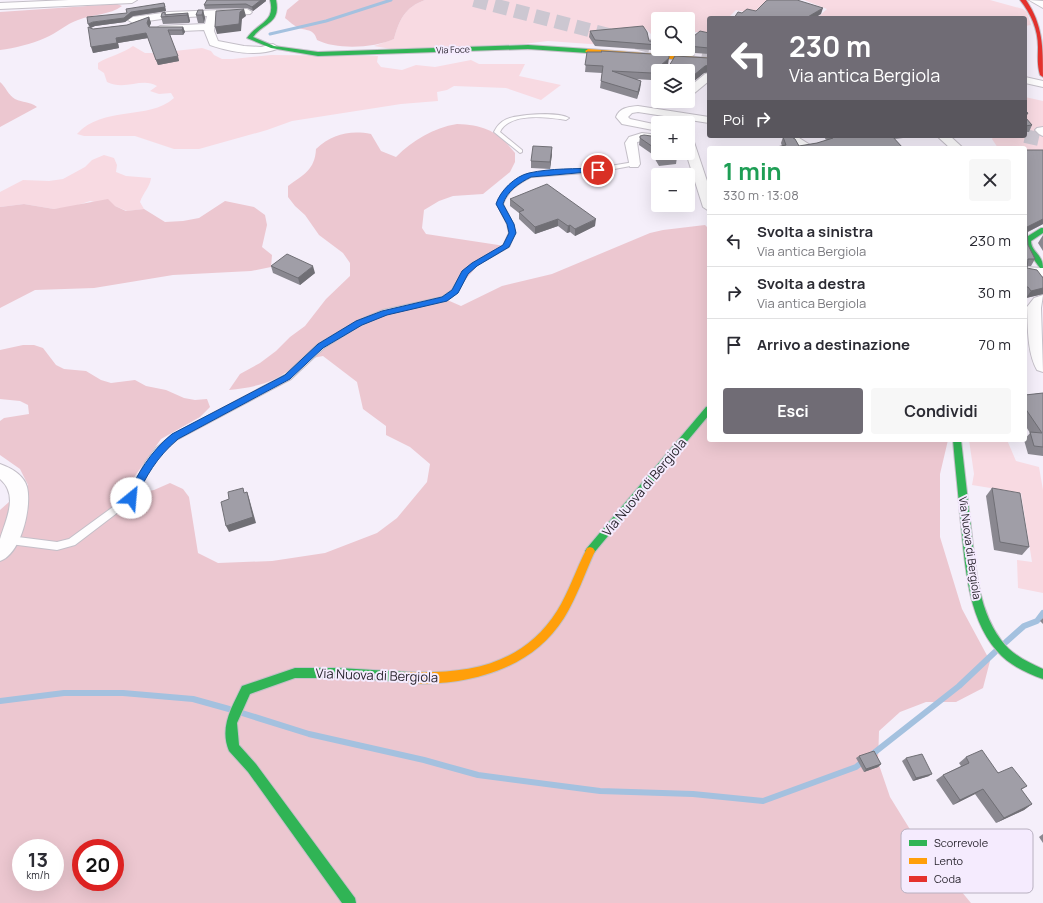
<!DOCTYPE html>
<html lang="it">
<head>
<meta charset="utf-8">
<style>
  body { margin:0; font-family:Manrope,sans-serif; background:#f7f7f7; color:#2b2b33; height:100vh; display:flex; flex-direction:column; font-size:15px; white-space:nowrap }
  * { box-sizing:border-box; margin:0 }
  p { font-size:13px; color:#7c7c81 }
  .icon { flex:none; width:22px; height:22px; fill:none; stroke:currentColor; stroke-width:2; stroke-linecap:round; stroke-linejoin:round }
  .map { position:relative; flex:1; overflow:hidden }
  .details { position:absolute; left:707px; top:146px; width:320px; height:296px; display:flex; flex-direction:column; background:#fff; border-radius:4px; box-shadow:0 4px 16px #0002 }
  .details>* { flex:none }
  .hud { position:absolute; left:707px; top:16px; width:320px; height:122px; border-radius:4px; box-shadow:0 4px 16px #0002; background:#706c75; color:#fff; overflow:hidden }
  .controls { position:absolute; left:651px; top:12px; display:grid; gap:8px }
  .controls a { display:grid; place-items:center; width:44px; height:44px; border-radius:4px; background:#fff; box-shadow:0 4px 16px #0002; font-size:20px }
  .speed { position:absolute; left:12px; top:839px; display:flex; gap:8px; font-size:20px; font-weight:700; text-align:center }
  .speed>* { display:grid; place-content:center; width:52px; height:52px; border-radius:50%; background:#fff; box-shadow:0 4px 16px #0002; line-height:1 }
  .speed small { font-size:10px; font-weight:400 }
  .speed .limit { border:6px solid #d22; background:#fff; color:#111 }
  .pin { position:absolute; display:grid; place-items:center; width:34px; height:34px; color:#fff; margin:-17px; border:2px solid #fff; border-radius:50%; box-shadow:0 1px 4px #0007 }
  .me { position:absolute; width:44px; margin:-22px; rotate:28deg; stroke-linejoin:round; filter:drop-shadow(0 0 3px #0008) }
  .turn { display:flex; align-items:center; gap:14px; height:84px; padding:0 16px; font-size:18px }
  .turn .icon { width:52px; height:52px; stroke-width:2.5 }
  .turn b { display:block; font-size:28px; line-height:34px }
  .then { display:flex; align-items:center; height:38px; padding:0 16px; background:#0003; gap:8px; font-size:15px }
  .round { display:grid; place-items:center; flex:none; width:42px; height:42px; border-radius:4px; background:#f7f7f7 }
  .summary { display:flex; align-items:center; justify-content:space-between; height:68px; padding:0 16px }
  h1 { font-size:24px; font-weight:700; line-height:30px; color:#1e9e55 }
  .cta { display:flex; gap:8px; margin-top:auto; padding:8px 16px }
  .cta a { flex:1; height:46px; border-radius:4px; background:#706c75; color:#fff; font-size:16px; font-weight:700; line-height:46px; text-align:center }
  .cta a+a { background:#f7f7f7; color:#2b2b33 }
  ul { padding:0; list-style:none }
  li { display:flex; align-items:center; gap:12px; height:52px; padding:0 16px; border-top:1px solid #e1e1e2 }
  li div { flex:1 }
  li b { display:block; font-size:15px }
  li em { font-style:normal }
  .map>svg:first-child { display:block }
  .green { fill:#f8dae2 }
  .forest { fill:#ecc7d0; fill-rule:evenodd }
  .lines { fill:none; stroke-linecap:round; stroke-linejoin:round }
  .stream-far1 { stroke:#a4c1df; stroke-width:3 }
  .stream { stroke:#a4c1df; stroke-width:6 }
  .secondary-tunnel { stroke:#ccc7d1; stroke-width:14; stroke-dasharray:14 7; stroke-linecap:butt }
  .lane-casing { stroke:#c4bfc8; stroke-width:2 }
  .street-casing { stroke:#c4bfc8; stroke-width:2 }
  .fast-casing { stroke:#c4bfc8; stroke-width:2 }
  .slow-casing { stroke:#c4bfc8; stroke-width:2 }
  .jam-casing { stroke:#c4bfc8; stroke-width:2 }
  .lane { fill:#fefdfe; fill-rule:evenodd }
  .street { fill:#fefdfe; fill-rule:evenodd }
  .fast { fill:#30b455; fill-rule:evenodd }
  .slow { fill:#ff9f0a; fill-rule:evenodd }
  .jam { fill:#e5322d; fill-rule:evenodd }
  .wall { fill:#8a8890 }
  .shaded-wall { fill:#706f75 }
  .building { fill:#a09ea7; stroke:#706f75 }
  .route { fill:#1a73e8; stroke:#114b97 }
  .labels { text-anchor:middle; stroke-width:4; stroke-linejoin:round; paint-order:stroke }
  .far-street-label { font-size:9px; fill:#29252e; stroke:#f5ebfe }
  .street-label { font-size:11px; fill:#29252e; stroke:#f5ebfe }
  .near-street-label { font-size:13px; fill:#29252e; stroke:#f5ebfe }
  .key { fill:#f5ebfe; stroke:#b8b0c0; stroke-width:1 }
  .key-label { font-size:11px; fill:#29252e }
</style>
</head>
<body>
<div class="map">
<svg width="1043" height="903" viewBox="0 0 1043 903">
  <rect width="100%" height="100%" fill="#f5effa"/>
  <g class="green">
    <path d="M425,0H768L756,10L759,15L736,10L728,18H709V32H694L688,37V19H658V41L645,28L618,46L548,41L523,44L391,49L374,46L394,39C399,20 405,7 425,0Z"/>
    <polygon points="804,0 990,0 1023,9 1027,12 1031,25 1025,26 1025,18 817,18 827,9"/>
    <path d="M133,46L145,53H156L202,48L211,51L214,55L222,59H233L271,55L378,56L377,62L381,67L402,70L416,65L435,67L471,60L479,64H525L519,76L561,85L541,100L506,88L454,86L447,90L437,92L438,101L401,104L292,121L267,130L199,149H174L135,136H84L77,134C103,105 148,121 174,98L171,93L159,94L150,91L157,86C142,77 125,91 107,82L104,73L98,69V63C109,56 122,54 133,46Z"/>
    <polygon points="1025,97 1043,101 1043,128 1035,129 1043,137 1043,154 1025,154 1025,148 998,148 992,139 994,136 1025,136"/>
    <path d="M104,155L114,158L117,165L116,172L126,176L151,178C150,187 143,193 140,202L144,209L127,211L115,206L90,201L72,207L54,209L24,204L0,207V192L23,180L49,181L63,179L85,167L92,160Z"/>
    <polygon points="969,440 1007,440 1016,461 1039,467 1043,490 1043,593 1018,588 1017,560 1032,562 1021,493 972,485 974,474"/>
  </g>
  <g class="forest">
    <path d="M299,0H425C405,7 399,20 394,39C374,48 337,50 317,40C314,29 308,31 299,28C294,26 289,21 285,18L287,10Z"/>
    <path d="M117,4L122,6C110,15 93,14 78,20C66,24 57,33 45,38C31,44 15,48 0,50V12Z"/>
    <path d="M0,82C6,87 8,95 15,99C23,103 29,101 37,107L0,127Z"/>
    <path d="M457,124C484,125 498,131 515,153V162L510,172L483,194L453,196L439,201L424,210L422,228L426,234L505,246L478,265L459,287L445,299L461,306L502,286L552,274L650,233L663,230L705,225L709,229V440H948L940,474V537L962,609L990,661L983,688L956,702H926L900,712L879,731L878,762L890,797L911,831L971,903H0V510L28,485L20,469L0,455V421L4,418L29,414L28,405L20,401L0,399V350L23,345H34L43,348L56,365L64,369L86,371L101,380L111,383L135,380L146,386L166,390L184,398L195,400L207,399L210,407L200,417L161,439L130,483L139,493L154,490L170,483L183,489L189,497L198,553L218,563L272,561L325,553L377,533L397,518L427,482L430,464L410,447L386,435V426L363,409L357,382L323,356C305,358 290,371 275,379C260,386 246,388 229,390L240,374L260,363L276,351L290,337L305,326L326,299L350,276V263L343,253L319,235L305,215L295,206L288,197V186C303,175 315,170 316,149C332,134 350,130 371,134L381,151L396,157C413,140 433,128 457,124ZM21,848H55V882H21ZM81,848H115V882H81Z"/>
    <polygon points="108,199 115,206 126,211 144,209 165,222 183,221 199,218 225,201 254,207 265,215 267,225 262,247 272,255 271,267 251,271 173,275 94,288 35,290 0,308 0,207 24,204 54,209"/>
  </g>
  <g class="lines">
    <polyline class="stream-far1" points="270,34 326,21 391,0"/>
    <g class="stream">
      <polyline points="1006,642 1024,626 1037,621 1043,613"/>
      <polyline points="0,701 64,693 123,693 193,699 229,709"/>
      <polyline points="242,713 309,734 424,760 478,775 600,791 693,794 763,801 856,767 959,686 995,652"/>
    </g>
    <g class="secondary-tunnel">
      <polyline points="474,0 658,48"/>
      <polyline points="660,49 709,61"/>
      <polyline points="1025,136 1043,140"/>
    </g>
    <defs>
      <g id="lane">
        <path d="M527,115C538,114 560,113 569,118L566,120C548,117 509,112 500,132L522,150V152L520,153L494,132C501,117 513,117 527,115Z"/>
        <path d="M634,162L637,164L636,165L598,172L531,177C519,183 508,190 503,204L513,224L515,233L509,247L477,265L468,273L457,293L446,301L387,314L361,325L324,348L291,379L178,439L162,452L152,465L134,500L75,545L57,550L10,544L0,547V539L10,536L57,542L69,539L128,496L146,461L156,448L172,435L285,375L318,344L357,321L383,310L442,297L452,290L463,271L473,263L503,246L509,233L507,224L497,204L506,189L514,182L528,174L598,168Z"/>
      </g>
      <g id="street">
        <polygon points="69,0 137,0 132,3 0,9 0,3"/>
        <polygon points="1029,0 1043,1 1043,8"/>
        <path d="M247,9L252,12L250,14L216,16L214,31L218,41L244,46L261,47L273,44L278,47L277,49C256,57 231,52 210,45L204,30L160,32L155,29L160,26L205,24L207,16L169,18L133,23L128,20L133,17L169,12Z"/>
        <polygon points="709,73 709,81 692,95 688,96 688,88 705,74"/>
        <polygon points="1025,77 1043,81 1043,87 1025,83"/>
        <path d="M638,106L709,117V123L638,112L632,113L628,117L630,119L658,125V131L622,124L616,117C620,107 629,107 638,106Z"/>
        <polygon points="1043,127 1043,136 1039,134 1035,130 1037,128"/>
        <polygon points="642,133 658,135 658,143 643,141 637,142 640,164 638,167 630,167 625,143 629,137"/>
        <polygon points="781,136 796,136 815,148 800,148"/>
        <polygon points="937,136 950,136 963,148 950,148"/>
        <polygon points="688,138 694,142 709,187 709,211 703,207 686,153 688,153"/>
        <polygon points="1025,267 1043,268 1043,276 1025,275"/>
        <path d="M1043,295L1041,308L1043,372L1037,370C1027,352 1028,327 1027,307L1034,298Z"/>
        <path d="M0,464C11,468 24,475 27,487C32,507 21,554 0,561C0,555 0,545 0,539C6,519 19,495 0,479Z"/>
      </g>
      <g id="fast">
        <path d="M270,0H276C281,24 264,22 253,37L274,46L318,52L528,45L588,49L591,51L588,53L528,49L318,56L271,48L247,38C258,22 276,22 270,0Z"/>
        <path d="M1041,228H1043V233L1031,241C1031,252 1043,254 1043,268H1040L1025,247V238Z"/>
        <polygon points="709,406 709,415 593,554 590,555 587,554 585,551 587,548 706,407"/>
        <path d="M953,440H961C964,466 967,493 970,519C975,559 976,606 1001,640C1011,654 1027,662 1043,669V679C1026,673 1009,665 997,651C966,616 965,560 960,515C958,490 955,465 953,440Z"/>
        <path d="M295,668H339L407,672L411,673L412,677L411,681L407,682L339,678H295L250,694L237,723L239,745L256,764L355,898L356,903H342L248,772L229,751C219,727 232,707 242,686Z"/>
      </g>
      <g id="slow">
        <polygon points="588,49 709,58 709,62 586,52 585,51"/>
        <path d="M590,547L593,548L595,551C585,573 577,597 564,618C540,656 501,674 458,681C443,683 416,686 403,681L402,677L403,673L407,672C467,674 522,666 557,611C569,592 576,569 587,548Z"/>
      </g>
      <path id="jam" d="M1020,0H1026C1043,25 1043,47 1043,77L1040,75C1037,65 1038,57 1038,47C1038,29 1031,14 1020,0Z"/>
    </defs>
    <use href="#lane" class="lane-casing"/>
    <use href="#street" class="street-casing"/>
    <use href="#fast" class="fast-casing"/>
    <use href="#slow" class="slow-casing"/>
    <use href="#jam" class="jam-casing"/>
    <use href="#lane" class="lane"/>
    <use href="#street" class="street"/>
    <use href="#fast" class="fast"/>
    <use href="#slow" class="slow"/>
    <use href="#jam" class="jam"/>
  </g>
  <g class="wall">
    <polygon points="207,0 266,0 266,1 253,11 247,8 205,9 204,5"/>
    <polygon points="165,6 166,11 133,16 125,22 95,26 91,28 93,29 127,25 149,17 151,23 149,27 183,27 185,32 183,35 170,35 179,61 158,65 148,38 118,43 119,48 93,53 89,27 127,13"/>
    <polygon points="203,10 205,18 204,23 198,23 196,15"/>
    <polygon points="165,12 166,14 188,13 190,21 189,23 163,24 161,17"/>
    <polygon points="590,31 649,41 658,41 658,49 666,49 666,51 595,46 589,37"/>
    <polygon points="709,33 709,54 681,52 681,49 688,49 688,41"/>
    <polygon points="601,51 668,65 661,71 658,71 658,74 651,80 635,79 641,81 640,89 637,99 600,88 602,73 585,72 587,52 601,52"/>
    <polygon points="709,58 709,72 704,73 693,82 688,82 688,71"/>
    <polygon points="1025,111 1026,118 1032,125 1029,132 1025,132"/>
    <polygon points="640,136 677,157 676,164 659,166 652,154 639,145"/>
    <polygon points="785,136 790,136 795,139 799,146 817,143 827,140 825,139 826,136 921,136 894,139 903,148 772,148 782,146 781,143 783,137"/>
    <polygon points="1025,150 1043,150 1043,224 1028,232 1028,245 1035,259 1031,266 1028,266 1027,268 1043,278 1043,294 1026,298 1025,295"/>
    <polygon points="552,154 550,169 531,168 531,161"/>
    <polygon points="510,199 595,226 575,236 570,232 567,233 558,226 535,234 519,219 519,213 510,206"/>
    <polygon points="1043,235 1043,251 1038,243"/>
    <polygon points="271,266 315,273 300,285 273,273"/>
    <polygon points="1043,393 1043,456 1028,454 1024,440 1030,433 1025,425 1025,395"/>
    <polygon points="992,488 1029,547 1022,555 994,550 986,496"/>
    <polygon points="1043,618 1043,624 1040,621"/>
    <polygon points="859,756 881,764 878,767 864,772 856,758"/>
    <polygon points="966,757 1027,786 1021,790 1032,804 1024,810 996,823 975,794 953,805 936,780 943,775 961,766 959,763"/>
    <polygon points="906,758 929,776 913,781 902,761"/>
    <polygon points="1043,834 1043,843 1039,837"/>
  </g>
  <g class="shaded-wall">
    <polygon points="261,0 266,0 266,1 253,11 252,7"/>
    <polygon points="164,3 166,11 133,16 125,22 95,26 90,28 88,24 93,22 124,18 131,12"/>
    <polygon points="823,8 821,14 815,18 805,18"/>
    <polygon points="244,9 246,16 242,19 241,31 217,34 215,27"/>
    <polygon points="203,10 205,18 204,23 202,15"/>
    <polygon points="188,13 190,21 189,23 187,15"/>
    <polygon points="149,17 151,23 149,28 147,23"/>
    <polygon points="183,27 185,32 183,35 182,30"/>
    <polygon points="146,33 148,38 118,43 119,48 93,53 91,47 116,38"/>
    <polygon points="178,56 179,61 158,65 156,60"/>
    <polygon points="669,58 668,65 661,71 658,71 658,74 651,80 652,73"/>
    <polygon points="709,65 709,72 704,73 693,82 694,75 705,66"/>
    <polygon points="641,81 640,89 637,99 638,92"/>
    <polygon points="552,147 552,154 550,169 550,162"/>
    <polygon points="558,219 558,226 535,234 535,227"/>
    <polygon points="596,219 595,226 575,236 575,229"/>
    <polygon points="1043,219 1043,224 1025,233 1027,227"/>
    <polygon points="570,225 570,232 567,233 568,226"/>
    <polygon points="313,266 315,273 300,285 298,278"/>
    <polygon points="1043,288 1043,294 1026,298 1031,291"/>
    <polygon points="247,492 249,498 256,523 229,532 226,526"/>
    <polygon points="881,764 878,767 864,772 866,769"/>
    <polygon points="932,774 929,776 913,781 916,778"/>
    <polygon points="983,789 975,794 953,805 960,800"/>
    <polygon points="1032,804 1024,810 996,823 1004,818"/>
  </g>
  <g class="building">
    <polygon points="207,0 261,0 252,7 246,4 204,5"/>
    <polygon points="768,0 797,0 823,8 806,18 734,18 738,12 742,13 747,9 756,11 766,1"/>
    <polygon points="164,3 165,7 131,12 124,18 93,22 88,24 87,17 127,13 126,9"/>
    <polygon points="244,9 240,12 239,24 215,27 216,11"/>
    <polygon points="198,10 203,10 202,15 196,15"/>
    <polygon points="165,12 165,15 188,13 187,15 161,17 162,13"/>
    <polygon points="149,17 147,23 149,27 183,27 182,30 168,30 178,56 156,60 146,33 116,38 117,43 91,47 88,27 93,29 127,25"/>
    <polygon points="643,26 647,32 649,41 658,41 658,45 595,40 590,31"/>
    <polygon points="700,31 709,33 709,48 688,46 688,41"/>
    <polygon points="601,51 669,55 669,58 652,73 612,71 641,81 638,92 601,81 603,66 585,65 587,52 602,52"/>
    <polygon points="675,56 709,58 709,65 705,66 694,75 688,75 688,71 666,71"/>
    <polygon points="1025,111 1028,113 1025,117 1032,125 1025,126"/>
    <polygon points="644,135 658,137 658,153 675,153 677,157 660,159 653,147 640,138 640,136"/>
    <polygon points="785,136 790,136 795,139 799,146 817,143 833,138 830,136 892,136 903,148 772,148 786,145 783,137"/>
    <polygon points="533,146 552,147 550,162 531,161"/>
    <polygon points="1025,150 1043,150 1043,219 1027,227 1028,245 1035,259 1028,259 1027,268 1037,270 1043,278 1043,288 1031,291 1028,287 1025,287"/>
    <polygon points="547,184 596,219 575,229 570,225 568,226 558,219 535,227 519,212 524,210 510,199"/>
    <polygon points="287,254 313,266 298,278 271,266"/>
    <polygon points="1043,393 1043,447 1034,446 1030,432 1042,433 1025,408 1025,395"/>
    <polygon points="243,488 244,493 247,492 253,517 226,526 221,502 229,499 228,492"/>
    <polygon points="992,488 1020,493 1029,547 1000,542"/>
    <polygon points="982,750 998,773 1012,767 1027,786 1021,789 1032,804 1004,818 983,789 960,800 943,775 969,763 966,757"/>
    <polygon points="874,751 881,764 866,769 859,756"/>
    <polygon points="922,754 932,774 916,778 906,758"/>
  </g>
  <path class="route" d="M598,168H600V171L531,177C519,183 507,191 503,204L514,224L516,233L509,247L477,266L468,274L458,293L447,301L387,315L362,325L323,348L290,379L178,439C156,458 147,475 134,501H127L126,498C139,472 149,453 172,434L285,375L318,344L356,321L382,311L442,297L452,290L462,271L472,263L503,245L509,233L507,224L496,204C500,191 515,176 529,173C551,168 576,169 598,168Z"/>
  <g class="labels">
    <g class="far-street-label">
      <text transform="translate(453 50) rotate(-2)" y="3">Via Foce</text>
    </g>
    <g class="street-label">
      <text transform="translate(970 548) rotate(82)" y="4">Via Nuova di Bergiola</text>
    </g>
    <g class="near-street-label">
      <text transform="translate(644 487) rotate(-50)" y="5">Via Nuova di Bergiola</text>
      <text transform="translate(377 675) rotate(2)" y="5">Via Nuova di Bergiola</text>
    </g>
  </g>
  <rect x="901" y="829" width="132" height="64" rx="6" class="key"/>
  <rect x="909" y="840" width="18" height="6" fill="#30b455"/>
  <rect x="909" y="858" width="18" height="6" fill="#ff9f0a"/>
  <rect x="909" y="876" width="18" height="6" fill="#e5322d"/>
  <g class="key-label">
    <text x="934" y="847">Scorrevole</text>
    <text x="934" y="865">Lento</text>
    <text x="934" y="883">Coda</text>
  </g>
</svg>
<div class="controls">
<a><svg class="icon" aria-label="search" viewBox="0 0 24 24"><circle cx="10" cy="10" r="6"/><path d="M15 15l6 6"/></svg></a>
<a><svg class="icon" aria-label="layers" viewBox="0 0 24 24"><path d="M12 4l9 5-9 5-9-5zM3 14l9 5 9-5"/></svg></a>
<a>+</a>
<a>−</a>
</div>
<div class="speed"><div>13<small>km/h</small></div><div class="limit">20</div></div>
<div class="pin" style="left:598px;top:170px;background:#d93025"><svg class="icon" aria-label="arrive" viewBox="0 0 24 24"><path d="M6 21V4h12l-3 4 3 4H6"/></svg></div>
<svg class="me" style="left:131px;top:498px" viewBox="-20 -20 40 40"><circle r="19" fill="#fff"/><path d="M0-13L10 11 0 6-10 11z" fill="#1a73e8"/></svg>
<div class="hud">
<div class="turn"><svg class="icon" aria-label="left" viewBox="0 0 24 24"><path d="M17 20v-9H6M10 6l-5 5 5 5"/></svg><div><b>230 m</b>Via antica Bergiola</div></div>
<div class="then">Poi<svg class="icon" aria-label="right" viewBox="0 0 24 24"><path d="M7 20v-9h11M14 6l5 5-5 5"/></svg></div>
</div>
<section class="details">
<div class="summary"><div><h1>1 min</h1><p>330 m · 13:08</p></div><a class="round"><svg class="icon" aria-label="close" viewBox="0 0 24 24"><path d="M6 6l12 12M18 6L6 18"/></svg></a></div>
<ul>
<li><svg class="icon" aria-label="left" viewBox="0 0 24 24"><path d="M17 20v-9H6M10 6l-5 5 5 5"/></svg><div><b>Svolta a sinistra</b><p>Via antica Bergiola</p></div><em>230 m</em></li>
<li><svg class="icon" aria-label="right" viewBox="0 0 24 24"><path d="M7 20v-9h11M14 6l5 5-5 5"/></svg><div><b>Svolta a destra</b><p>Via antica Bergiola</p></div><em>30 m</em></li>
<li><svg class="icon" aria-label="arrive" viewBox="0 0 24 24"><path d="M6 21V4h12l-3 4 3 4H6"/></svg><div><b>Arrivo a destinazione</b></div><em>70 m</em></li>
</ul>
<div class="cta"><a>Esci</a><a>Condividi</a></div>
</section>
</div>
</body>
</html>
